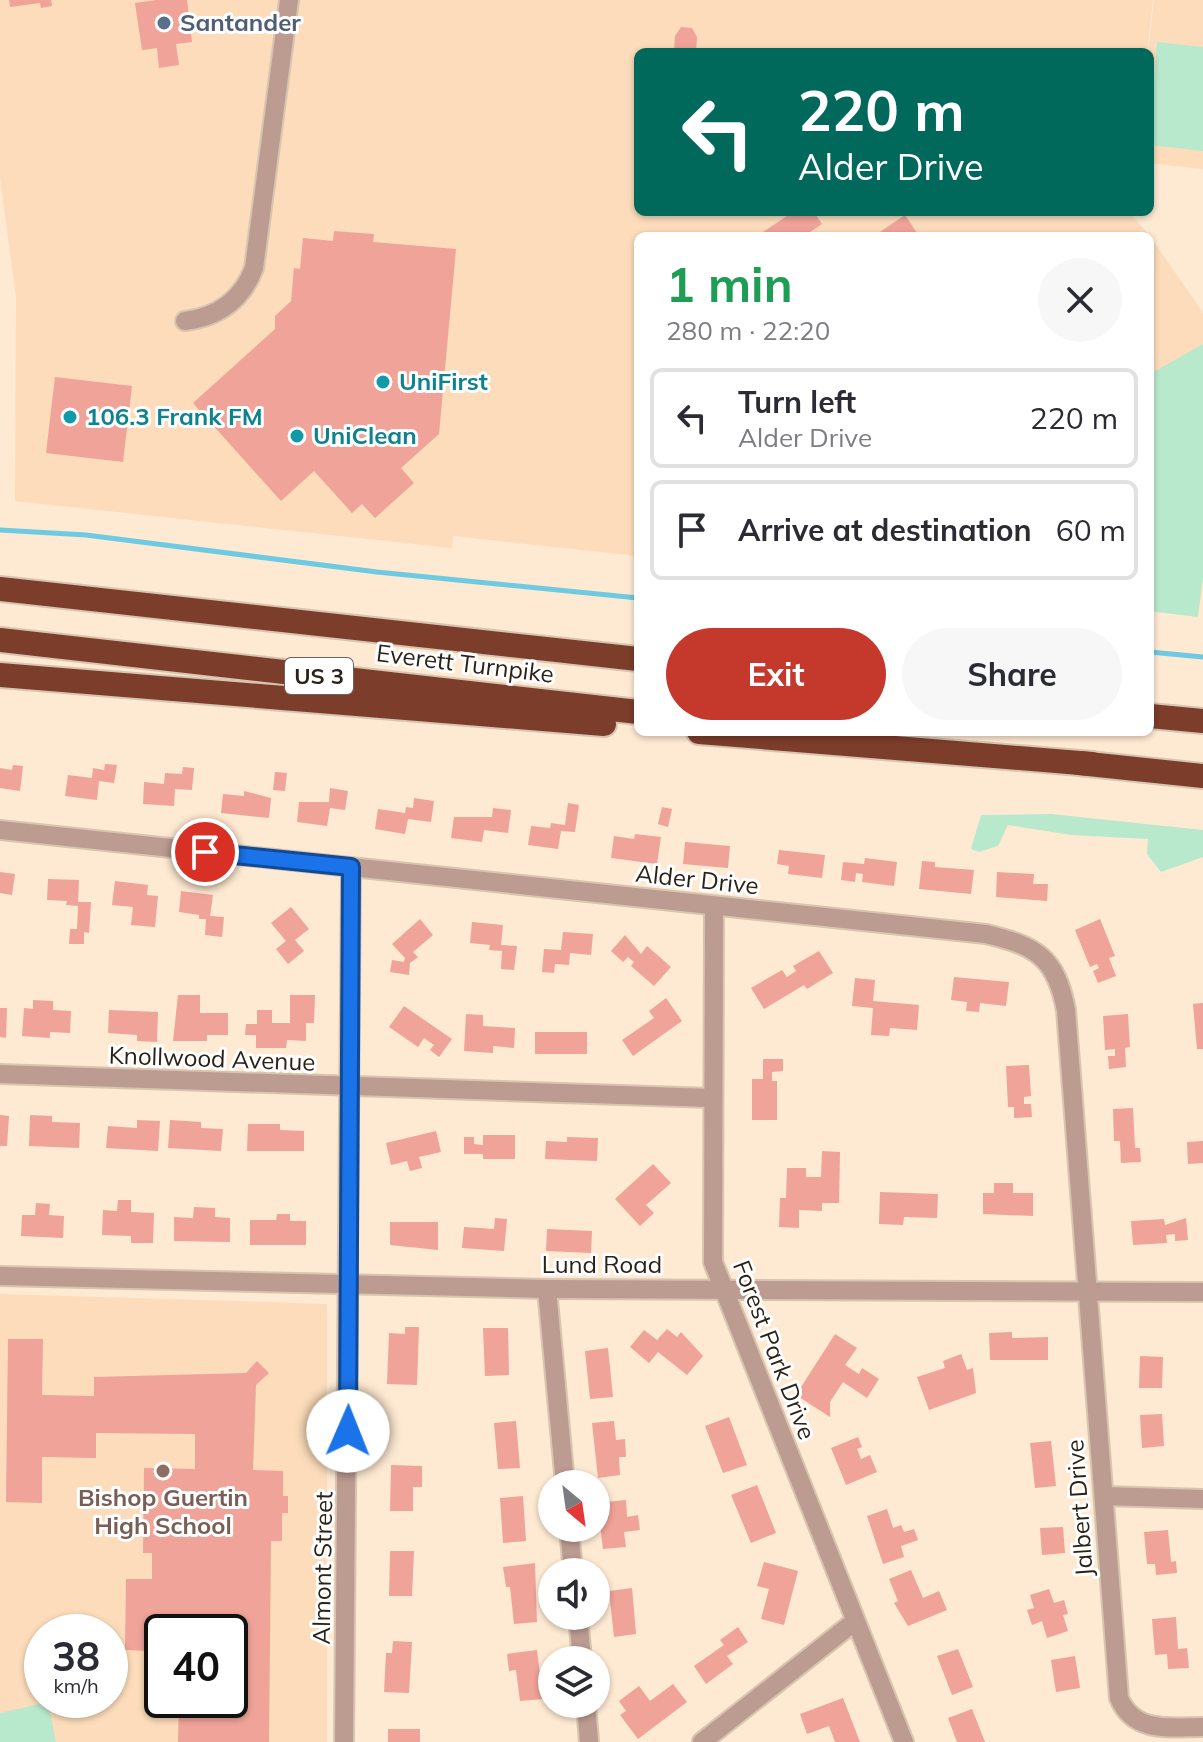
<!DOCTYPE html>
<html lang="en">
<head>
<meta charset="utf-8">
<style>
  body { margin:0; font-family:Mulish,sans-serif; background:#f7f7f7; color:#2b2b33; height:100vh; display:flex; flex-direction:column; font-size:30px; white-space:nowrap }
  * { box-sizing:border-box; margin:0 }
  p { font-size:26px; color:#7c7c81 }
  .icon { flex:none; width:44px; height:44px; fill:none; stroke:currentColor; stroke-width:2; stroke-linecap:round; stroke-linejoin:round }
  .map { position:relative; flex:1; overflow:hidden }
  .panel { position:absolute; left:634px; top:232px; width:520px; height:504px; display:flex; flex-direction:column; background:#fff; border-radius:12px; box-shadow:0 2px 6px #0004 }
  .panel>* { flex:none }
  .guide { position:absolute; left:634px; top:48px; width:520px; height:168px; border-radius:12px; box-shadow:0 2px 6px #0004; background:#00695c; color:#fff; overflow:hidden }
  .needle { width:52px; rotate:151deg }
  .buttons { position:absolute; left:538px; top:1470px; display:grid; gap:16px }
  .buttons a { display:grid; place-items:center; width:72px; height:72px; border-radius:50%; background:#fff; box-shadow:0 2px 6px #0004; font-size:40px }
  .speed { position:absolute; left:24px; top:1614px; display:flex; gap:16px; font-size:40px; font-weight:700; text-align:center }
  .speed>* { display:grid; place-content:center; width:104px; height:104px; border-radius:50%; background:#fff; box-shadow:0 2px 6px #0004; line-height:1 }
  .speed small { font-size:20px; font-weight:400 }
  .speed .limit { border:4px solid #111; border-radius:12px; background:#fff; color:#111 }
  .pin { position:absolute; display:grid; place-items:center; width:68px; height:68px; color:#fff; margin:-34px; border:4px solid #fff; border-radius:50%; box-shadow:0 2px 8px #0007 }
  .me { position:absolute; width:88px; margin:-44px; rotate:1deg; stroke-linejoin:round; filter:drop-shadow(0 0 6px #0008) }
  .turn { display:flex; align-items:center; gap:28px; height:168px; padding:0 32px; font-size:36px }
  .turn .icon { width:104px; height:104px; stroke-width:2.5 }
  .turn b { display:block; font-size:56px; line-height:68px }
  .round { display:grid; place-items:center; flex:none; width:84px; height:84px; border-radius:42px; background:#f7f7f7 }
  .summary { display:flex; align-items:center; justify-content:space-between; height:136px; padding:0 32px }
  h1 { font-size:48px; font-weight:700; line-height:60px; color:#1e9e55 }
  .action { display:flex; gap:16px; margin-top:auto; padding:16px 32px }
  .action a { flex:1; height:92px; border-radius:48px; background:#c5382c; color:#fff; font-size:32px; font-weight:700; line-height:92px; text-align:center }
  .action a+a { background:#f7f7f7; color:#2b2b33 }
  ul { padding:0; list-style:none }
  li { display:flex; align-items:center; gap:24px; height:100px; margin:0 16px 12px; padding:0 16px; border:4px solid #e1e1e2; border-radius:12px }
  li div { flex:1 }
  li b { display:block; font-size:30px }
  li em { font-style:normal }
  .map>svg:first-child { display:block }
  .built { fill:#fcdcba; fill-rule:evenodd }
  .green { fill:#b9e9cd }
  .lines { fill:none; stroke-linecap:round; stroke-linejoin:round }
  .stream { stroke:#6dcae0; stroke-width:5 }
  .building { fill:#f0a399 }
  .minor-casing { stroke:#d8c5b0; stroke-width:22 }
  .highway-casing { stroke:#d8c5b0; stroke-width:28 }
  .minor { stroke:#bc9b91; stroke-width:18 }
  .highway { stroke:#7c3d2a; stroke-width:24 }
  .route-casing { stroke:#114b97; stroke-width:20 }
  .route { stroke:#1a73e8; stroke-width:14 }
  .service-dot { fill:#5c6f8a; stroke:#fff; stroke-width:3 }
  .culture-dot { fill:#0f9aa8; stroke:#fff; stroke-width:3 }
  .education-dot { fill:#8d6e63; stroke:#fff; stroke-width:3 }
  .labels { text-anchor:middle; stroke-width:6; stroke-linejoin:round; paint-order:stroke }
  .shield { fill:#fff; stroke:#6b645d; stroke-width:2 }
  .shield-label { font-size:22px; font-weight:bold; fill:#2b2217 }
  .service-label { font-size:24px; font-weight:bold; fill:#4e5e75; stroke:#fff; text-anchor:start }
  .culture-label { font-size:24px; font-weight:bold; fill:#0d838f; stroke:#fff; text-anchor:start }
  .street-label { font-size:24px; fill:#2b2217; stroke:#fff }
  .education-label { font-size:24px; font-weight:bold; fill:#785e54; stroke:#fff }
</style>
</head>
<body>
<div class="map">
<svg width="1203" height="1742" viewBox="0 0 1203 1742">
  <rect width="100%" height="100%" fill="#fee9d2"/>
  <g class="built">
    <polygon points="0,0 1153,0 1147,52 638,52 638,212 1129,212 1150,236 638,236 638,556 453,536 452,548 15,501 16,296 0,179"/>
    <polygon points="1154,0 1203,0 1203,169 1150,163 1148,52"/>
    <polygon points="1150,236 1203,313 1203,577 1198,617 1150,611"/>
    <path d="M0,1294L327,1304V1742H0ZM42,1632H110V1700H42ZM162,1632H230V1700H162Z"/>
  </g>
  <g class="green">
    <polygon points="1157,42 1203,47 1203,151 1150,145"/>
    <polygon points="1203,344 1203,577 1198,617 1150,611 1150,374"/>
    <polygon points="1051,814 1203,830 1203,857 1161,872 1147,854 1148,839 1071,835 1008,825 998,846 979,852 971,849 981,815"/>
    <polygon points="48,1702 56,1742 0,1742 0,1713"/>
  </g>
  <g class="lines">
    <g class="stream">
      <polyline points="0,530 86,535 377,572 638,598"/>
      <polyline points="1150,652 1203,657"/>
    </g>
  </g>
  <g class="building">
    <polygon points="9,0 51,0 52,6 41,8 40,3 10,7"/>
    <polygon points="156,0 187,0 192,42 176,44 179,65 159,68 157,48 142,50 135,3"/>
    <polygon points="681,27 692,28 697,37 696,52 674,52 675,36"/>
    <polygon points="793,212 814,212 822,224 804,236 757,236"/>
    <polygon points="905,215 919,236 874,236"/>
    <polygon points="334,231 374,234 373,242 456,249 439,434 401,468 414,483 375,518 362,504 352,513 314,471 281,501 193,403 275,329 275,316 291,301 294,268 300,269 303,238 333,241"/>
    <polygon points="55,377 132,386 123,462 46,453"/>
    <polygon points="105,764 117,765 114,783 99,781 97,800 65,796 68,775 92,778 93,768 104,770"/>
    <polygon points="13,765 23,766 20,791 0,788 0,768 12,770"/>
    <polygon points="183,767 194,768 192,790 175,789 174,806 143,804 144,782 164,784 165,773 182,774"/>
    <polygon points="275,772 287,773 285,791 273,790"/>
    <polygon points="330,788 348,791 345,810 330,808 327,826 297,822 299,802 329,802"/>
    <polygon points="244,791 271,798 269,818 221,813 223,794 244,796"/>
    <polygon points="414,798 434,801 431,822 408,819 405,834 375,829 378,809 405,813 406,807 413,808"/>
    <polygon points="568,803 579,805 575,832 561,831 558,849 528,845 531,826 550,828 551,823 565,825"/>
    <polygon points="662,807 672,809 668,827 658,824"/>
    <polygon points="493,808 511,810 508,833 484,830 482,842 451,838 454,817 492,817"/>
    <polygon points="635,834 661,837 657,864 611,858 614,836 634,839"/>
    <polygon points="685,842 730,846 728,868 683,864"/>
    <polygon points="779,850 825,855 822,878 788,874 789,866 777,864"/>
    <polygon points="865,858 897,862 894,886 862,882 863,874 856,873 855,882 841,880 843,862 864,864"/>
    <polygon points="922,861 935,862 935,867 974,870 971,894 919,889"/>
    <polygon points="0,872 15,874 12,895 0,893"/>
    <polygon points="997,872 1034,874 1033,884 1048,884 1047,901 996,897"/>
    <polygon points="48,879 79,880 78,902 91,902 89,933 84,932 84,944 69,944 70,929 77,929 78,906 66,905 67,901 47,900"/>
    <polygon points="115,881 148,885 147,895 158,896 155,927 131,925 133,907 112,905"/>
    <polygon points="181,891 213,895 210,916 224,917 222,937 205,935 206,919 199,919 199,915 179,912"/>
    <polygon points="291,907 309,929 295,940 304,951 288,964 276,949 286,941 271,923"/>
    <polygon points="420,919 433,935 413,952 418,957 410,963 409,975 390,972 392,960 404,962 405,958 392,944"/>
    <polygon points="1100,919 1115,956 1109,958 1116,976 1098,983 1093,971 1099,968 1097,964 1090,967 1075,930"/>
    <polygon points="472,922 503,925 501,945 517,946 514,970 501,969 502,951 489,950 490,945 470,943"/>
    <polygon points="563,932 593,934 591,955 570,953 569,965 555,964 554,973 542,972 544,949 561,950"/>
    <polygon points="625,935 641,954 647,946 671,967 654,986 631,966 634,962 628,957 623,962 611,951"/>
    <polygon points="819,951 833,973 807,989 804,985 764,1009 751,988 782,970 787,977 796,971 793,966"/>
    <polygon points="954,977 1009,982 1006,1006 980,1003 979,1012 966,1011 967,1002 951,1000"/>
    <polygon points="855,978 875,980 873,1001 919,1005 917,1030 890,1028 889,1036 871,1035 873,1008 852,1006"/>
    <polygon points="178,995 200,995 200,1013 228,1013 228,1035 207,1035 207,1041 173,1041"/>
    <polygon points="290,995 315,995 314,1023 306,1023 306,1041 287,1040 286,1048 256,1048 256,1035 245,1035 246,1024 257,1024 257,1010 272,1010 272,1023 290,1023"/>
    <polygon points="666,998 682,1021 633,1056 622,1040 654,1018 649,1011"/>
    <polygon points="33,1000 53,1001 53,1010 71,1011 70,1033 50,1032 50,1038 22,1036 24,1008 33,1009"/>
    <polygon points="1203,1003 1203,1049 1197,1049 1193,1004"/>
    <polygon points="404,1006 452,1039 439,1057 430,1050 434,1045 424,1038 418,1047 389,1027"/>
    <polygon points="0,1008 7,1008 6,1038 0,1037"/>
    <polygon points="109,1010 158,1012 157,1042 137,1041 137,1035 108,1033"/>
    <polygon points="466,1014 483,1015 483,1026 515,1028 514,1048 493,1046 493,1053 464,1051"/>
    <polygon points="1128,1014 1130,1047 1125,1048 1126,1067 1109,1069 1108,1056 1115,1056 1115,1049 1105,1050 1103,1016"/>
    <rect x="535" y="1032" width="52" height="22"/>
    <polygon points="763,1059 783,1059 783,1071 772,1072 772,1081 777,1081 777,1120 752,1120 752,1079 763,1079"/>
    <polygon points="1029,1065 1031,1096 1024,1097 1024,1104 1031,1104 1032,1117 1014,1118 1014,1107 1008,1107 1006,1066"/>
    <polygon points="1133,1108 1135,1148 1140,1148 1141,1162 1121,1163 1120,1141 1114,1141 1113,1109"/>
    <polygon points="0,1115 9,1116 7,1146 0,1146"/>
    <polygon points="30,1115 52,1116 52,1122 80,1123 79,1148 29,1146"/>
    <polygon points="137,1120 160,1121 158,1151 106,1148 108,1126 137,1128"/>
    <polygon points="170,1120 201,1122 201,1128 223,1129 221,1151 168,1148"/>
    <polygon points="248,1124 280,1124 280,1130 304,1131 304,1151 247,1151"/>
    <polygon points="436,1131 441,1152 419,1157 422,1168 410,1171 407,1161 391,1165 386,1143"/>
    <polygon points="483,1135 515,1135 515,1159 483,1159 483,1154 464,1154 464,1137 474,1137 474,1144 483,1145"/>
    <polygon points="567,1137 598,1138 597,1161 545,1159 546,1141 567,1142"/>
    <polygon points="1203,1141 1203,1163 1188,1164 1187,1142"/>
    <polygon points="822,1151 840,1152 839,1203 822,1203 822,1211 799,1210 799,1228 779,1227 780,1198 786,1198 787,1168 806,1168 806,1177 821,1177"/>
    <polygon points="653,1164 671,1183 646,1205 654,1213 640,1226 615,1199"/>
    <polygon points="994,1183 1013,1183 1013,1193 1033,1193 1033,1216 983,1214 983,1193 994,1193"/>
    <polygon points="880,1192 938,1194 937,1218 904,1217 903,1225 879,1224"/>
    <polygon points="118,1200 131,1200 131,1212 154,1213 153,1243 131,1243 131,1236 102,1235 103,1210 117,1211"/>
    <polygon points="36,1203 50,1204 49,1215 64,1216 63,1238 21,1236 22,1215 35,1215"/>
    <polygon points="194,1207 215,1208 215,1217 230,1218 230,1242 174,1241 174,1217 193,1218"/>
    <polygon points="277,1214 290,1214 290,1221 306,1221 306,1245 250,1245 250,1220 276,1220"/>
    <polygon points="495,1218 507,1219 504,1251 462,1248 464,1227 494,1229"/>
    <polygon points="1186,1218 1188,1240 1175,1241 1175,1234 1166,1235 1167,1243 1133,1245 1131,1221 1164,1219 1165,1225"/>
    <polygon points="390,1222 438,1222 438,1250 390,1245"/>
    <polygon points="547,1229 592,1231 591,1253 546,1251"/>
    <polygon points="405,1327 419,1327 417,1385 387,1384 389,1333 405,1334"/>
    <polygon points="483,1328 508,1328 509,1375 485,1376"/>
    <polygon points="667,1329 677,1337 681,1332 703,1356 687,1375 658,1352 649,1363 630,1347 644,1330 657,1340"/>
    <polygon points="1012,1332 1012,1338 1048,1337 1048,1360 990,1360 989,1333"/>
    <polygon points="835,1334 857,1348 845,1365 859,1374 862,1368 879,1379 867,1398 843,1382 830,1402 830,1417 796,1395"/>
    <polygon points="8,1339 43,1339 42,1395 94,1396 94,1377 246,1373 257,1361 269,1373 256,1385 253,1470 283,1471 283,1496 288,1496 288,1513 282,1513 282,1541 271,1541 269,1742 178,1742 179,1700 230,1700 230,1632 162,1632 162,1668 149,1668 149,1651 125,1650 126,1579 152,1579 152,1553 143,1553 144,1468 195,1469 195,1434 96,1433 96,1458 42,1457 42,1503 6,1502"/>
    <polygon points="608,1348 613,1397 590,1399 585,1351"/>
    <polygon points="961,1354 967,1370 973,1368 976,1393 929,1410 917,1377 945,1368 943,1361"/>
    <polygon points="1140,1356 1163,1357 1162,1388 1139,1388"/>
    <polygon points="1162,1414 1164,1446 1142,1448 1140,1415"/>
    <polygon points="729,1417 747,1465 723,1473 705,1426"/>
    <polygon points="516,1421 520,1468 498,1469 494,1423"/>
    <polygon points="614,1421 616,1440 625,1439 626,1457 619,1457 620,1475 598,1478 592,1423"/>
    <polygon points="858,1437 862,1447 857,1449 861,1459 870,1455 877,1472 846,1485 831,1448"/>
    <polygon points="1051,1441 1056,1486 1035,1488 1030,1443"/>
    <polygon points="391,1465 422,1466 422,1487 413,1487 413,1511 390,1511"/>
    <polygon points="757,1485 776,1533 751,1543 731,1495"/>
    <polygon points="523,1496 526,1541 503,1543 500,1498"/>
    <polygon points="626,1500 627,1517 638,1515 640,1530 624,1532 626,1547 603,1549 599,1516 607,1515 606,1502"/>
    <polygon points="887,1509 893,1528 901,1525 904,1532 914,1529 918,1540 901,1546 904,1557 883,1564 867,1516"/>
    <polygon points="1063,1527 1065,1553 1042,1555 1040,1528"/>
    <polygon points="1168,1530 1171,1562 1176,1561 1177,1573 1156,1575 1155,1564 1147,1564 1144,1532"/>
    <polygon points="390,1551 414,1551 412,1596 389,1596"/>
    <polygon points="764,1562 798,1571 784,1625 761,1619 769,1589 757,1586"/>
    <polygon points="535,1563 537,1622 514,1624 510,1587 506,1587 503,1567"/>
    <polygon points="911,1570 923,1598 939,1591 947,1610 908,1626 894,1603 898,1601 889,1579"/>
    <polygon points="632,1588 636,1634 614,1637 609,1591"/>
    <polygon points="1049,1589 1054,1603 1064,1600 1068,1614 1063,1615 1068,1631 1047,1638 1042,1621 1032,1625 1027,1610 1034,1608 1030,1595"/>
    <polygon points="1176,1617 1178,1649 1187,1648 1189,1668 1168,1669 1167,1654 1155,1655 1152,1619"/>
    <polygon points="738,1627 748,1642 727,1656 733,1664 706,1684 694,1666 724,1645 720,1640"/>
    <polygon points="393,1641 412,1642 409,1693 384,1692 386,1653 392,1653"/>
    <polygon points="958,1649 973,1687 952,1695 937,1656"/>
    <polygon points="537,1650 543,1699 520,1701 516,1670 509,1671 507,1654"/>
    <polygon points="1075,1656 1080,1688 1056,1692 1051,1660"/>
    <polygon points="673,1684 687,1702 638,1739 620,1715 626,1711 619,1701 639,1686 650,1701"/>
    <polygon points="843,1698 860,1742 835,1742 829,1726 807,1734 800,1714"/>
    <polygon points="972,1709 985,1742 957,1742 948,1718"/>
    <rect x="388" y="1729" width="32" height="13"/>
  </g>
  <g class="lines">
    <defs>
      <g id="minor">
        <path d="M185,321C218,317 242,300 254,268L289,0"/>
        <path d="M0,830L986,934C1036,946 1056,957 1066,1010L1119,1698C1134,1734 1171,1727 1203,1727"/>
        <polyline points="714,906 713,1262 904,1742"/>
        <polyline points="0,1074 711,1098"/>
        <polyline points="0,1276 547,1289 1203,1292"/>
        <polyline points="547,1289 565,1484"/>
        <polyline points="1104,1496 1203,1499"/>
        <polyline points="569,1528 573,1572"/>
        <polyline points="578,1616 582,1660"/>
        <polyline points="586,1704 589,1742"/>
        <polyline points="344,1742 351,867"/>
        <polyline points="702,1742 854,1622"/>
      </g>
      <g id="highway">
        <polyline points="0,589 638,659"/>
        <polyline points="0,640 638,712"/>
        <polyline points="0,675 604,724"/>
        <polyline points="1150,716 1203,721"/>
        <polyline points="699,732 1092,764"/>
        <polyline points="1079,763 1203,776"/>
      </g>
    </defs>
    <use href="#minor" class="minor-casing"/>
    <use href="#highway" class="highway-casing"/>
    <use href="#minor" class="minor"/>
    <use href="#highway" class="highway"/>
  </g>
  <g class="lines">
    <defs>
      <polyline id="route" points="205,852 351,867 348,1431"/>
    </defs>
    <use href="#route" class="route-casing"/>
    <use href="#route" class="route"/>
  </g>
  <circle class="service-dot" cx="164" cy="23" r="8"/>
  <g class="culture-dot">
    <circle cx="383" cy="382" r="8"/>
    <circle cx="70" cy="417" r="8"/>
    <circle cx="297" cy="436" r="8"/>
  </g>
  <circle class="education-dot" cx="163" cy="1471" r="8"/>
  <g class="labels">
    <rect class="shield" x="285" y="658" width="68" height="36" rx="6"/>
    <g class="shield-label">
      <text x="319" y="684">US 3</text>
    </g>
    <g class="service-label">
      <text x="180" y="31">Santander</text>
    </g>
    <g class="culture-label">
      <text x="399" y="390">UniFirst</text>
      <text x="86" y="425">106.3 Frank FM</text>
      <text x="313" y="444">UniClean</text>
    </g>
    <g class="street-label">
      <text transform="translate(465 664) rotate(7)" y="8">Everett Turnpike</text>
      <text transform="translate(697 880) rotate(6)" y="8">Alder Drive</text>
      <text transform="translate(212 1059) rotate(2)" y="8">Knollwood Avenue</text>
      <text x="602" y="1273">Lund Road</text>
      <text transform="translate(774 1350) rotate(69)" y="8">Forest Park Drive</text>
      <text transform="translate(1080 1508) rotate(-94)" y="8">Jalbert Drive</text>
      <text transform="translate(323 1568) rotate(-89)" y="8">Almont Street</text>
    </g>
    <g class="education-label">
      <text x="163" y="1506">Bishop Guertin<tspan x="163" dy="28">High School</tspan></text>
    </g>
  </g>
</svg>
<div class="buttons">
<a><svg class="needle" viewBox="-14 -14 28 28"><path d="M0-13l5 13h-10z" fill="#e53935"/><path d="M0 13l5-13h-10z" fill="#7c7c81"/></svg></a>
<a><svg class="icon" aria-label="sound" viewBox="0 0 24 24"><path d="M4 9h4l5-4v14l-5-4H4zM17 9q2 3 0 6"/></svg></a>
<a><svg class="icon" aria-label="layers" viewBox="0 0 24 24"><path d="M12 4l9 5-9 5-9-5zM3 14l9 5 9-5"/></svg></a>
</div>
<div class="speed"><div>38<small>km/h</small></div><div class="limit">40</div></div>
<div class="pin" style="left:205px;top:852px;background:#d93025"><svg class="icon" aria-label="arrive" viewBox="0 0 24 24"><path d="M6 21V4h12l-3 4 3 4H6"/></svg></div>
<svg class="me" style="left:348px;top:1431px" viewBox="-20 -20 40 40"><circle r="19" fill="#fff"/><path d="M0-13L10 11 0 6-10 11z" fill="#1a73e8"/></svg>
<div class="guide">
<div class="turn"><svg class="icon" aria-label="left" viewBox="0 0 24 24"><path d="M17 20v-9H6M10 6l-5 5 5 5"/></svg><div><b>220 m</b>Alder Drive</div></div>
</div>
<section class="panel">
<div class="summary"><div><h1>1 min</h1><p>280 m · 22:20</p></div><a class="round"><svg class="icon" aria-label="close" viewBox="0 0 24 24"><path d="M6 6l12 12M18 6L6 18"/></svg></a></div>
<ul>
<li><svg class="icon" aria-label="left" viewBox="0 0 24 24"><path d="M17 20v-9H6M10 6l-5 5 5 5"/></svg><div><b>Turn left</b><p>Alder Drive</p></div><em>220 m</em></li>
<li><svg class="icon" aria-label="arrive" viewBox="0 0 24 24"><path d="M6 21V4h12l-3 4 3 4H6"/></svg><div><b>Arrive at destination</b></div><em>60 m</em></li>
</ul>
<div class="action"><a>Exit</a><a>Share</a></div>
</section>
</div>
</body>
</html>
